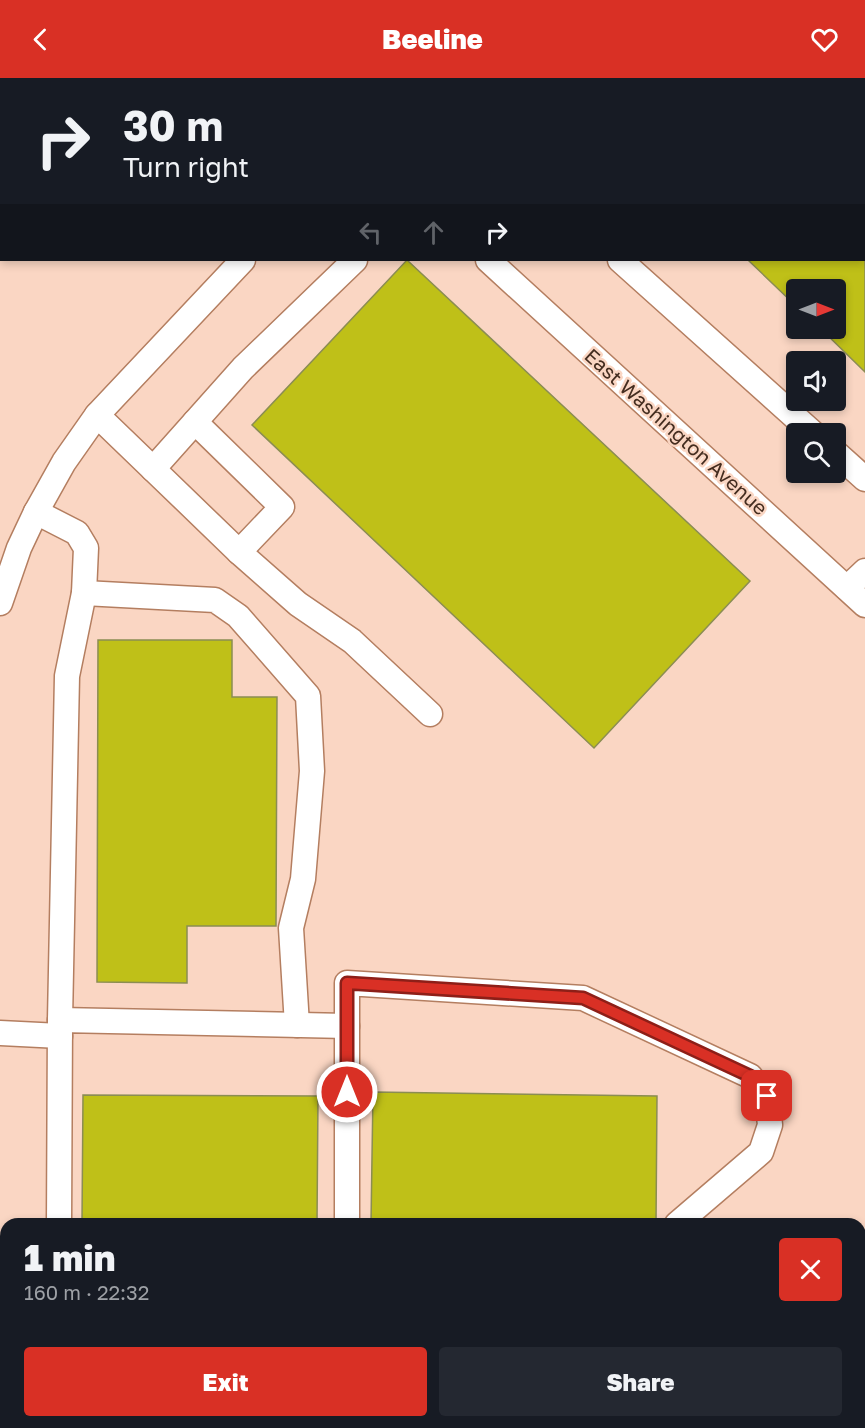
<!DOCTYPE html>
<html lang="en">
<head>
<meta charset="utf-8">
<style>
  body { margin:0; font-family:"Golos Text",sans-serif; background:#242831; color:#f1f3f6; height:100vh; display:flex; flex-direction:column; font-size:22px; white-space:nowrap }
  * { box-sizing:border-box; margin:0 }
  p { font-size:20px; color:#9ea1a6 }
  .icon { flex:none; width:33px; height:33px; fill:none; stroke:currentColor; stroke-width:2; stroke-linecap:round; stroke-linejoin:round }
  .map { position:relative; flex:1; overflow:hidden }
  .drawer { position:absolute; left:0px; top:1140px; width:866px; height:210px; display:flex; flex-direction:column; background:#171b24; border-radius:18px 18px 0 0; box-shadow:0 3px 9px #0003 }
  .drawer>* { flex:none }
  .banner { position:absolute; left:0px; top:0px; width:866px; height:183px; box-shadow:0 3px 9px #0003; background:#171b24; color:#f1f3f6; overflow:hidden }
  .needle { width:39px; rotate:90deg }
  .buttons { position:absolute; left:786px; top:201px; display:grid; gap:12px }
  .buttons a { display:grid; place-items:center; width:60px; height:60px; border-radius:6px; background:#171b24; box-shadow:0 3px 9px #0003; font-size:30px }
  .pin { position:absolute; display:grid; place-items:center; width:51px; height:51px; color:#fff; margin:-26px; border-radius:12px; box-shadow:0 3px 9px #0006 }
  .me { position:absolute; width:66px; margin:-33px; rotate:0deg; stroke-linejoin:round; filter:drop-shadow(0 0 4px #0008) }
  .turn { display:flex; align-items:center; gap:21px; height:126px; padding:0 24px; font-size:27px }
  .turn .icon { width:78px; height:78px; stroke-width:2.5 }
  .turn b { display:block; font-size:42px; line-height:51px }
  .lanes { display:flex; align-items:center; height:57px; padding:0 24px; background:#0003; justify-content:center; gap:30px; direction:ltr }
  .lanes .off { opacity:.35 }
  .round { display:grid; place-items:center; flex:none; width:63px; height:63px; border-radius:6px; background:#242831 }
  .overview { display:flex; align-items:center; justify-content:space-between; height:102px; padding:0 24px }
  h1 { font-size:36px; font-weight:800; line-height:45px }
  .primary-button { display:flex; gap:12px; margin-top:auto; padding:12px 24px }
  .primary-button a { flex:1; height:69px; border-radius:6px; background:#d93025; color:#fff; font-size:24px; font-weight:800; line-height:69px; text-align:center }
  .primary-button a+a { background:#242831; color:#f1f3f6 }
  header { display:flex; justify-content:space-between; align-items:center; height:78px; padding:0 24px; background:#d93025; color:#fff; font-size:27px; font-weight:800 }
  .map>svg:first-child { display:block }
  .green { fill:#fdaad1 }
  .water { fill:#4298be }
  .building { fill:#bfc018; stroke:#8b8d53; stroke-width:1.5 }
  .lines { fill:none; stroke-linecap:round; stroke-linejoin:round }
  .minor-casing { stroke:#b47e60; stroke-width:27 }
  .highway-casing { stroke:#b47e60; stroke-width:36 }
  .path { stroke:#b09281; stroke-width:4; stroke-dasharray:1.5 4.5; stroke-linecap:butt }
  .minor { stroke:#fff; stroke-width:24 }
  .highway { stroke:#fff; stroke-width:33 }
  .route-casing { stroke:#8d1f18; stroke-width:15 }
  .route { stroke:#d93025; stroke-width:10 }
  .labels { text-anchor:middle; stroke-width:5; stroke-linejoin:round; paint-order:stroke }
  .street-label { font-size:20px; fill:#442d20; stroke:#fad6c3 }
</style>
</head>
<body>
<header><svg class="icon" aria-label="back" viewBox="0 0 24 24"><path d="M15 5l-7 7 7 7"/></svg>Beeline<svg class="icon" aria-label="heart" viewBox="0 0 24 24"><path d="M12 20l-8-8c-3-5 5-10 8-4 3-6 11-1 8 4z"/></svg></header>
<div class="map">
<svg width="865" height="1350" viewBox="0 0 865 1350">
  <rect width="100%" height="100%" fill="#fad6c3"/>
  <polygon class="green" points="547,1344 592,1344 585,1350 540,1350"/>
  <polygon class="water" points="0,1320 6,1320 6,1344 547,1344 540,1350 0,1350"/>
  <g class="building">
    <polygon points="40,0 84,0 86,2 42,2"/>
    <polygon points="558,0 865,0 865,294 820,250 836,250 836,212 796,212 796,228 748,182 864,182 864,2"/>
    <polygon points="2,26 2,58 0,57"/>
    <polygon points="0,64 2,66 0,99"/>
    <polygon points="407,182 750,503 594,670 252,347"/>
    <polygon points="98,562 232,562 232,619 277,619 276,848 187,848 187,905 97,904"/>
    <polygon points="373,1014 657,1018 656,1146 371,1146"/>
    <polygon points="83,1017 318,1018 317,1146 82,1144"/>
  </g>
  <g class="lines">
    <defs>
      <g id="minor">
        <polyline points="415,2 416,0"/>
        <polyline points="527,2 528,0"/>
        <polyline points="488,182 865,527"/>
        <polyline points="620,182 814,356"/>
        <polyline points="97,337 153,391 243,290 355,182"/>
        <polyline points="195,344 282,429 239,474"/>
        <polyline points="836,375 865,401"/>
        <polyline points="153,391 239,474 298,526 352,563 430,636"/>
        <polyline points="36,434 77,455 86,470 84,515 67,598 60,942"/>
        <polyline points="847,510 865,493"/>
        <polyline points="84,515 215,522 238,538 308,618 312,693 303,801 291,850 297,947"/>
        <polyline points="0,525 19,470 36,434 64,384 97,337 243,182"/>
        <polyline points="347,948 347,905 583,920 750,998 767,1018 770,1047 761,1074 677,1146"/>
        <polyline points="0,955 60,958"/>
        <polyline points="59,1146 60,942 347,948 347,1146"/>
        <polyline points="0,1252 6,1252"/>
        <polyline points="860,1253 865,1253"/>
        <polyline points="0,1283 6,1283"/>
        <polyline points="860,1286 865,1286"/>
      </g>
      <g id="highway">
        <polyline points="860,1209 865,1203"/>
        <polyline points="860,1326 865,1321"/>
        <polyline points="702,1350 709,1344"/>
        <polyline points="833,1350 840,1344"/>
      </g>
    </defs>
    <use href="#minor" class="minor-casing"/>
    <use href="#highway" class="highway-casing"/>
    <polyline class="path" points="0,1311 6,1311"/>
    <use href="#minor" class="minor"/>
    <use href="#highway" class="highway"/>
  </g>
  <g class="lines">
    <defs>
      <polyline id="route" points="347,1014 347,905 583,920 750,998 767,1018"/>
    </defs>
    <use href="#route" class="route-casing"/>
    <use href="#route" class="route"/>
  </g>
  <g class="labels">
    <g class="street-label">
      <text transform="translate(676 354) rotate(42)" y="7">East Washington Avenue</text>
    </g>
  </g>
</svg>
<div class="buttons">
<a><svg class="needle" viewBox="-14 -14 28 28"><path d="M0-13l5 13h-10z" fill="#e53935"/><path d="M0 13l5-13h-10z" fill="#9ea1a6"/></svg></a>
<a><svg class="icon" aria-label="sound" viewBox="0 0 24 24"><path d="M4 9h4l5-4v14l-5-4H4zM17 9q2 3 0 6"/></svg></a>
<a><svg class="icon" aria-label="search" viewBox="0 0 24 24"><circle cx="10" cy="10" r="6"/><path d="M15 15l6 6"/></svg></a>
</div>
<div class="pin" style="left:767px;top:1018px;background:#d93025"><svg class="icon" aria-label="arrive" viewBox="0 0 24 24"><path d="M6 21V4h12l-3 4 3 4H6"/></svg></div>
<svg class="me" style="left:347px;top:1014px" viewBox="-20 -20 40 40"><circle r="17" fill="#d93025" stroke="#fff" stroke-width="3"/><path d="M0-11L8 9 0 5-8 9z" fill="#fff"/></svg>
<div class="banner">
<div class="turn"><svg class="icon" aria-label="right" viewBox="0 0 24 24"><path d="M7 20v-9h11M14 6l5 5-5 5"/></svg><div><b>30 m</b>Turn right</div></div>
<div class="lanes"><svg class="icon off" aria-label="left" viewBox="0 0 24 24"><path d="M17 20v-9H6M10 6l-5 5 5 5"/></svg><svg class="icon off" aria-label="ahead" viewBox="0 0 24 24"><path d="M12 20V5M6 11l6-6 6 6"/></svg><svg class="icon" aria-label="right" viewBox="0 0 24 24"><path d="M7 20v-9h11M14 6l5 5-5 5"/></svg></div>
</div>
<section class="drawer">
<div class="overview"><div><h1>1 min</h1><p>160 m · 22:32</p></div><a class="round" style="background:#d93025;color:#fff"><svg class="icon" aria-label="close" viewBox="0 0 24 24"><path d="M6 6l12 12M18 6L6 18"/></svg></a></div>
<div class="primary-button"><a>Exit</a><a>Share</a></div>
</section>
</div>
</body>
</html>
